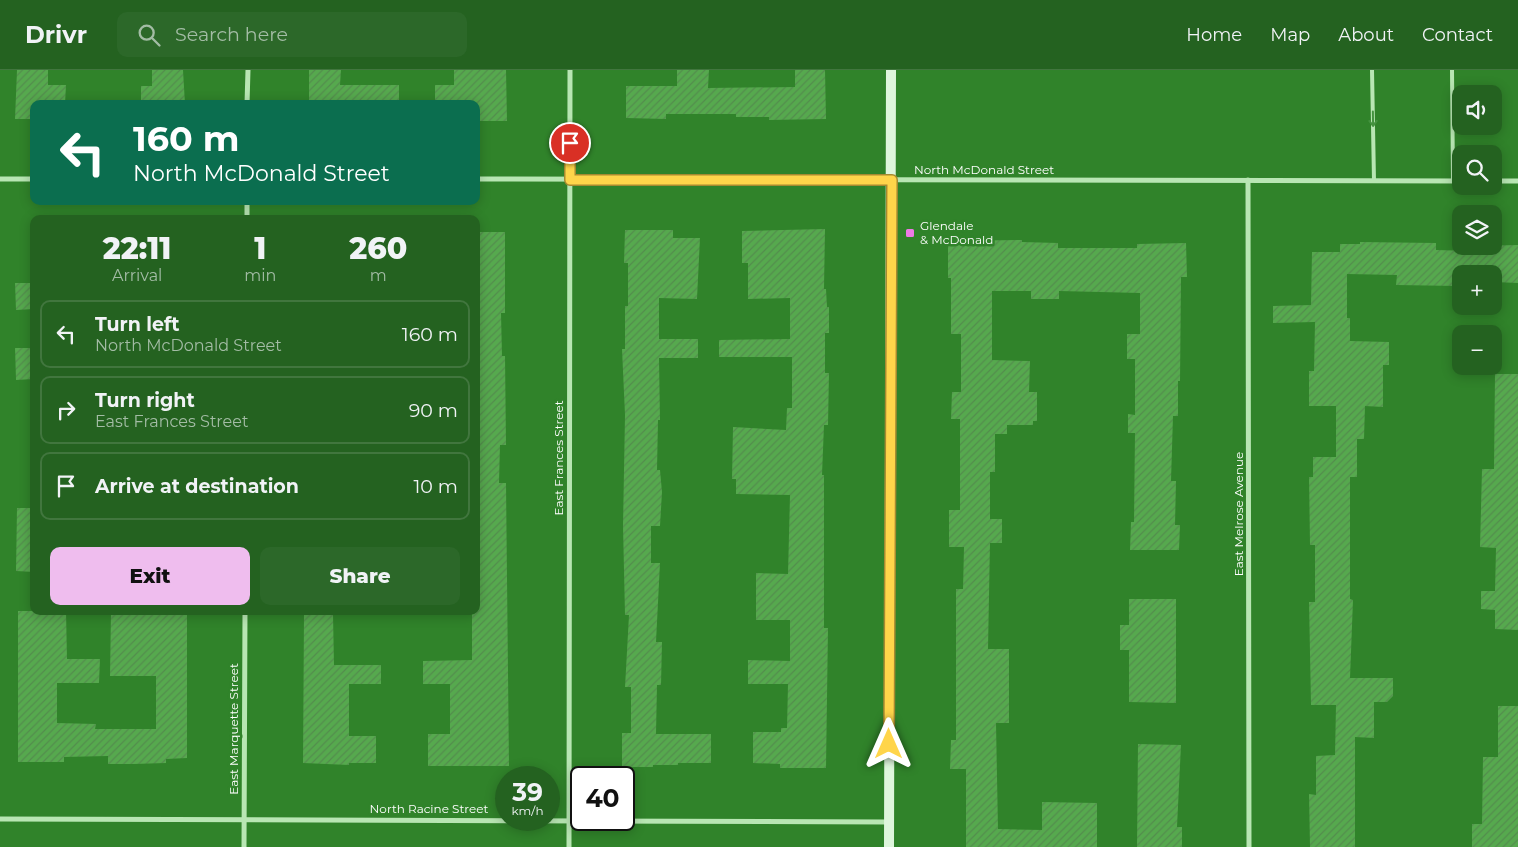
<!DOCTYPE html>
<html lang="en">
<head>
<meta charset="utf-8">
<style>
  body { margin:0; font-family:Montserrat,sans-serif; background:#2c6829; color:#f1f3f6; height:100vh; display:flex; flex-direction:column; font-size:19px; white-space:nowrap }
  * { box-sizing:border-box; margin:0 }
  p { font-size:16px; color:#a3bca5 }
  .icon { flex:none; width:28px; height:28px; fill:none; stroke:currentColor; stroke-width:2; stroke-linecap:round; stroke-linejoin:round }
  .map { position:relative; flex:1; overflow:hidden }
  .sheet { position:absolute; left:30px; top:145px; width:450px; height:400px; display:flex; flex-direction:column; background:#246220; border-radius:10px; box-shadow:0 2px 12px #0003 }
  .sheet>* { flex:none }
  .banner { position:absolute; left:30px; top:30px; width:450px; height:105px; border-radius:10px; box-shadow:0 2px 12px #0003; background:#0b6e4f; color:#fff; overflow:hidden }
  .tools { position:absolute; left:1452px; top:15px; display:grid; gap:10px }
  .tools a { display:grid; place-items:center; width:50px; height:50px; border-radius:10px; background:#246220; box-shadow:0 2px 12px #0003; font-size:25px }
  .speed { position:absolute; left:495px; top:696px; display:flex; gap:10px; font-size:25px; font-weight:700; text-align:center }
  .speed>* { display:grid; place-content:center; width:65px; height:65px; border-radius:50%; background:#246220; box-shadow:0 2px 12px #0003; line-height:1 }
  .speed small { font-size:12px; font-weight:400 }
  .speed .limit { border:2px solid #111; border-radius:8px; background:#fff; color:#111 }
  .pin { position:absolute; display:grid; place-items:center; width:42px; height:42px; color:#fff; margin:-21px; border:2px solid #fff; border-radius:50%; box-shadow:0 1px 5px #0007 }
  .me { position:absolute; width:55px; margin:-28px; rotate:0deg; stroke-linejoin:round; filter:drop-shadow(0 0 4px #0008) }
  .turn { display:flex; align-items:center; gap:18px; height:105px; padding:0 20px; font-size:22px }
  .turn .icon { width:65px; height:65px; stroke-width:2.5 }
  .turn b { display:block; font-size:35px; line-height:42px }
  .eta { display:flex; justify-content:space-evenly; align-items:center; height:85px; text-align:center }
  .eta b { font-size:30px; font-weight:800; line-height:35px }
  .action { display:flex; gap:10px; margin-top:auto; padding:10px 20px }
  .action a { flex:1; height:58px; border-radius:10px; background:#efbdee; color:#111; font-size:20px; font-weight:800; line-height:58px; text-align:center }
  .action a+a { background:#2c6829; color:#f1f3f6 }
  ul { padding:0; list-style:none }
  li { display:flex; align-items:center; gap:15px; height:68px; margin:0 10px 8px; padding:0 10px; border:2px solid #41763e; border-radius:10px }
  li div { flex:1 }
  li b { display:block; font-size:19px }
  li em { font-style:normal }
  header { display:flex; align-items:center; gap:30px; box-sizing:border-box; height:70px; padding:0 25px; background:#246220; border-bottom:1px solid #41763e }
  header strong { font-size:24px }
  nav { display:flex; gap:28px; margin-inline-start:auto; font-size:18px }
  .search { width:350px; height:45px; background:#2c6829; display:flex; align-items:center; gap:12px; box-sizing:border-box; padding:0 18px; border-radius:10px; color:#a3bca5; font-size:19px }
  .map>svg:first-child { display:block }
  .building { fill:url(#building-hatch) }
  .lines { fill:none; stroke-linecap:round; stroke-linejoin:round }
  .lane { stroke:#b8e6b3; stroke-width:4 }
  .street { stroke:#b8e6b3; stroke-width:5 }
  .secondary { stroke:#def6dc; stroke-width:10 }
  .oneway { stroke:#44923f }
  .route-casing { stroke:#a68a30; stroke-width:12 }
  .route { stroke:#ffd54a; stroke-width:9 }
  .poi-dot { fill:#ed7ae5; stroke:#30832a; stroke-width:2 }
  .labels { text-anchor:middle; stroke-width:5; stroke-linejoin:round; paint-order:stroke }
  .street-label { font-size:12px; fill:#fff; stroke:#30832a }
  .poi-label { font-size:12px; fill:#fff; stroke:#30832a; text-anchor:start }
</style>
</head>
<body>
<header>
<strong>Drivr</strong>
<div class="search"><svg class="icon" aria-label="search" viewBox="0 0 24 24"><circle cx="10" cy="10" r="6"/><path d="M15 15l6 6"/></svg>Search here</div>
<nav><a>Home</a><a>Map</a><a>About</a><a>Contact</a></nav>
</header>
<div class="map">
<svg width="1518" height="777" viewBox="0 0 1518 777">
  <defs>
    <pattern id="building-hatch" width="6" height="6" patternUnits="userSpaceOnUse" patternTransform="scale(1.25)"><rect width="6" height="6" fill="#56a94e"/><path d="M-1 1l2-2M0 6l6-6M5 7l2-2" fill="none" stroke="#538d4d"/></pattern>
  </defs>
  <rect width="100%" height="100%" fill="#30832a"/>
  <g class="building">
    <polygon points="17,0 48,0 48,15 66,15 65,34 34,34 34,49 15,49"/>
    <polygon points="152,0 183,0 185,34 141,34 141,16 152,16"/>
    <polygon points="309,0 341,0 340,15 399,15 399,34 309,34"/>
    <polygon points="454,0 506,0 507,51 476,51 476,34 435,34 435,15 454,15"/>
    <polygon points="677,0 709,0 708,18 795,17 795,0 825,0 826,49 769,50 769,47 736,47 736,44 666,44 666,49 626,48 626,16 677,16"/>
    <polygon points="825,159 824,219 826,219 827,237 829,237 829,263 825,263 825,303 829,303 828,355 824,355 822,405 824,405 824,558 828,558 826,698 780,698 780,694 753,693 753,662 781,662 781,658 787,658 788,614 748,614 748,590 790,591 790,550 756,550 756,503 788,504 790,425 736,424 736,409 732,409 733,357 786,360 787,338 792,338 792,287 719,287 719,270 790,269 790,228 748,229 748,193 742,193 742,161"/>
    <polygon points="625,160 673,160 673,168 700,168 697,229 659,228 659,269 698,269 698,288 659,288 660,350 658,350 657,400 660,400 662,422 660,456 651,456 651,493 660,493 656,572 662,572 661,615 657,615 656,664 711,664 711,693 678,693 678,695 653,695 653,697 622,697 622,663 631,663 631,617 625,617 629,545 625,545 623,456 625,345 622,279 625,279 625,236 628,236 628,193 624,193"/>
    <polygon points="476,162 505,162 505,243 501,243 502,286 505,286 506,375 500,375 499,413 506,413 509,696 428,696 428,664 450,664 450,614 423,614 423,591 472,590 472,541 476,541"/>
    <polygon points="1022,170 1022,172 1058,173 1058,178 1137,178 1137,174 1186,173 1187,207 1181,207 1180,311 1178,311 1178,346 1173,346 1171,411 1176,411 1175,455 1180,455 1179,480 1130,480 1131,452 1134,452 1135,363 1128,363 1128,344 1135,345 1135,289 1127,289 1127,264 1140,264 1140,223 1059,221 1059,229 1031,229 1031,221 992,221 992,290 1030,291 1029,322 1037,322 1037,351 1033,351 1033,355 1007,355 1007,364 995,364 995,402 990,402 990,449 1002,449 1002,473 990,473 988,579 1009,579 1009,653 996,653 998,759 1042,760 1042,732 1097,733 1097,777 966,777 966,699 950,699 951,670 956,670 956,519 963,519 964,477 949,477 949,440 960,440 960,349 951,349 952,322 961,322 961,264 951,264 951,208 948,208 948,171"/>
    <polygon points="1360,172 1436,173 1436,180 1474,181 1474,176 1518,175 1518,213 1494,212 1494,204 1457,204 1457,216 1396,215 1397,205 1347,204 1347,248 1350,248 1350,271 1389,272 1389,295 1383,295 1383,337 1365,336 1364,369 1357,369 1357,407 1350,407 1350,529 1353,530 1350,608 1393,608 1393,626 1387,632 1374,632 1374,668 1355,667 1355,777 1310,777 1309,724 1316,725 1316,686 1335,685 1336,635 1311,635 1309,532 1315,532 1315,475 1310,475 1309,407 1313,407 1313,387 1336,387 1336,336 1309,336 1309,301 1314,301 1315,252 1273,253 1273,236 1311,235 1312,182 1340,182 1340,174 1360,174"/>
    <polygon points="15,213 34,213 34,239 16,240"/>
    <polygon points="15,278 34,278 34,309 16,310"/>
    <polygon points="1495,304 1518,304 1518,560 1495,559 1495,540 1481,539 1481,521 1495,521 1496,478 1480,477 1482,399 1494,399"/>
    <polygon points="17,438 34,438 34,502 16,501"/>
    <polygon points="1129,529 1176,529 1176,633 1129,632 1129,580 1120,580 1120,555 1129,555"/>
    <polygon points="18,541 66,541 67,589 100,589 99,613 57,613 57,653 96,654 95,659 156,659 156,606 110,606 111,541 187,541 187,688 166,689 166,693 134,694 108,694 108,686 64,687 64,692 18,692"/>
    <polygon points="304,544 333,544 334,595 381,595 381,614 349,614 349,666 376,666 376,693 349,693 349,695 303,693"/>
    <polygon points="1498,636 1518,636 1518,777 1472,777 1472,754 1482,754 1483,687 1498,687"/>
    <polygon points="1138,674 1181,675 1177,757 1182,757 1182,777 1137,777"/>
  </g>
  <g class="lines">
    <g class="lane">
      <polyline points="1372,0 1374,111"/>
      <polyline points="1452,0 1453,111"/>
    </g>
    <g class="street">
      <polyline points="247,34 248,0"/>
      <polyline points="0,109 34,109"/>
      <polyline points="476,109 1461,111"/>
      <polyline points="1248,110 1249,777"/>
      <polyline points="1494,111 1518,111"/>
      <polyline points="247,149 247,131"/>
      <polyline points="0,749 888,752"/>
      <polyline points="244,777 245,541"/>
      <polyline points="569,777 570,0"/>
    </g>
    <polyline class="secondary" points="889,777 891,0"/>
  </g>
  <defs><path id="oneway-shaft" d="M-6 0H5M1.5-3L5.5 0L1.5 3" fill="none" stroke-width="1.6" stroke-linecap="round" stroke-linejoin="round" transform="scale(1.25)"/></defs>
  <use class="oneway" href="#oneway-shaft" transform="translate(1373 49) rotate(89)"/>
  <g class="lines">
    <defs>
      <polyline id="route" points="570,73 570,110 892,110 889,674"/>
    </defs>
    <use href="#route" class="route-casing"/>
    <use href="#route" class="route"/>
  </g>
  <rect class="poi-dot" x="905" y="158" width="10" height="10" rx="2.5"/>
  <g class="labels">
    <g class="street-label">
      <text x="984" y="104">North McDonald Street</text>
      <text transform="translate(559 388) rotate(-90)" y="4">East Frances Street</text>
      <text transform="translate(1239 444) rotate(-90)" y="4">East Melrose Avenue</text>
      <text transform="translate(234 659) rotate(-90)" y="4">East Marquette Street</text>
      <text x="429" y="743">North Racine Street</text>
    </g>
    <g class="poi-label">
      <text x="920" y="160">Glendale<tspan x="920" dy="14">&amp; McDonald</tspan></text>
    </g>
  </g>
</svg>
<div class="tools">
<a><svg class="icon" aria-label="sound" viewBox="0 0 24 24"><path d="M4 9h4l5-4v14l-5-4H4zM17 9q2 3 0 6"/></svg></a>
<a><svg class="icon" aria-label="search" viewBox="0 0 24 24"><circle cx="10" cy="10" r="6"/><path d="M15 15l6 6"/></svg></a>
<a><svg class="icon" aria-label="layers" viewBox="0 0 24 24"><path d="M12 4l9 5-9 5-9-5zM3 14l9 5 9-5"/></svg></a>
<a>+</a>
<a>−</a>
</div>
<div class="speed"><div>39<small>km/h</small></div><div class="limit">40</div></div>
<div class="pin" style="left:570px;top:73px;background:#d93025"><svg class="icon" aria-label="arrive" viewBox="0 0 24 24"><path d="M6 21V4h12l-3 4 3 4H6"/></svg></div>
<svg class="me" style="left:889px;top:674px" viewBox="-20 -20 40 40"><path d="M0-17L14 15 0 8-14 15z" fill="#ffd54a" stroke="#fff" stroke-width="4"/></svg>
<div class="banner">
<div class="turn"><svg class="icon" aria-label="left" viewBox="0 0 24 24"><path d="M17 20v-9H6M10 6l-5 5 5 5"/></svg><div><b>160 m</b>North McDonald Street</div></div>
</div>
<section class="sheet">
<div class="eta">
<div><b>22:11</b><p>Arrival</p></div>
<div><b>1</b><p>min</p></div>
<div><b>260</b><p>m</p></div>
</div>
<ul>
<li><svg class="icon" aria-label="left" viewBox="0 0 24 24"><path d="M17 20v-9H6M10 6l-5 5 5 5"/></svg><div><b>Turn left</b><p>North McDonald Street</p></div><em>160 m</em></li>
<li><svg class="icon" aria-label="right" viewBox="0 0 24 24"><path d="M7 20v-9h11M14 6l5 5-5 5"/></svg><div><b>Turn right</b><p>East Frances Street</p></div><em>90 m</em></li>
<li><svg class="icon" aria-label="arrive" viewBox="0 0 24 24"><path d="M6 21V4h12l-3 4 3 4H6"/></svg><div><b>Arrive at destination</b></div><em>10 m</em></li>
</ul>
<div class="action"><a>Exit</a><a>Share</a></div>
</section>
</div>
</body>
</html>
